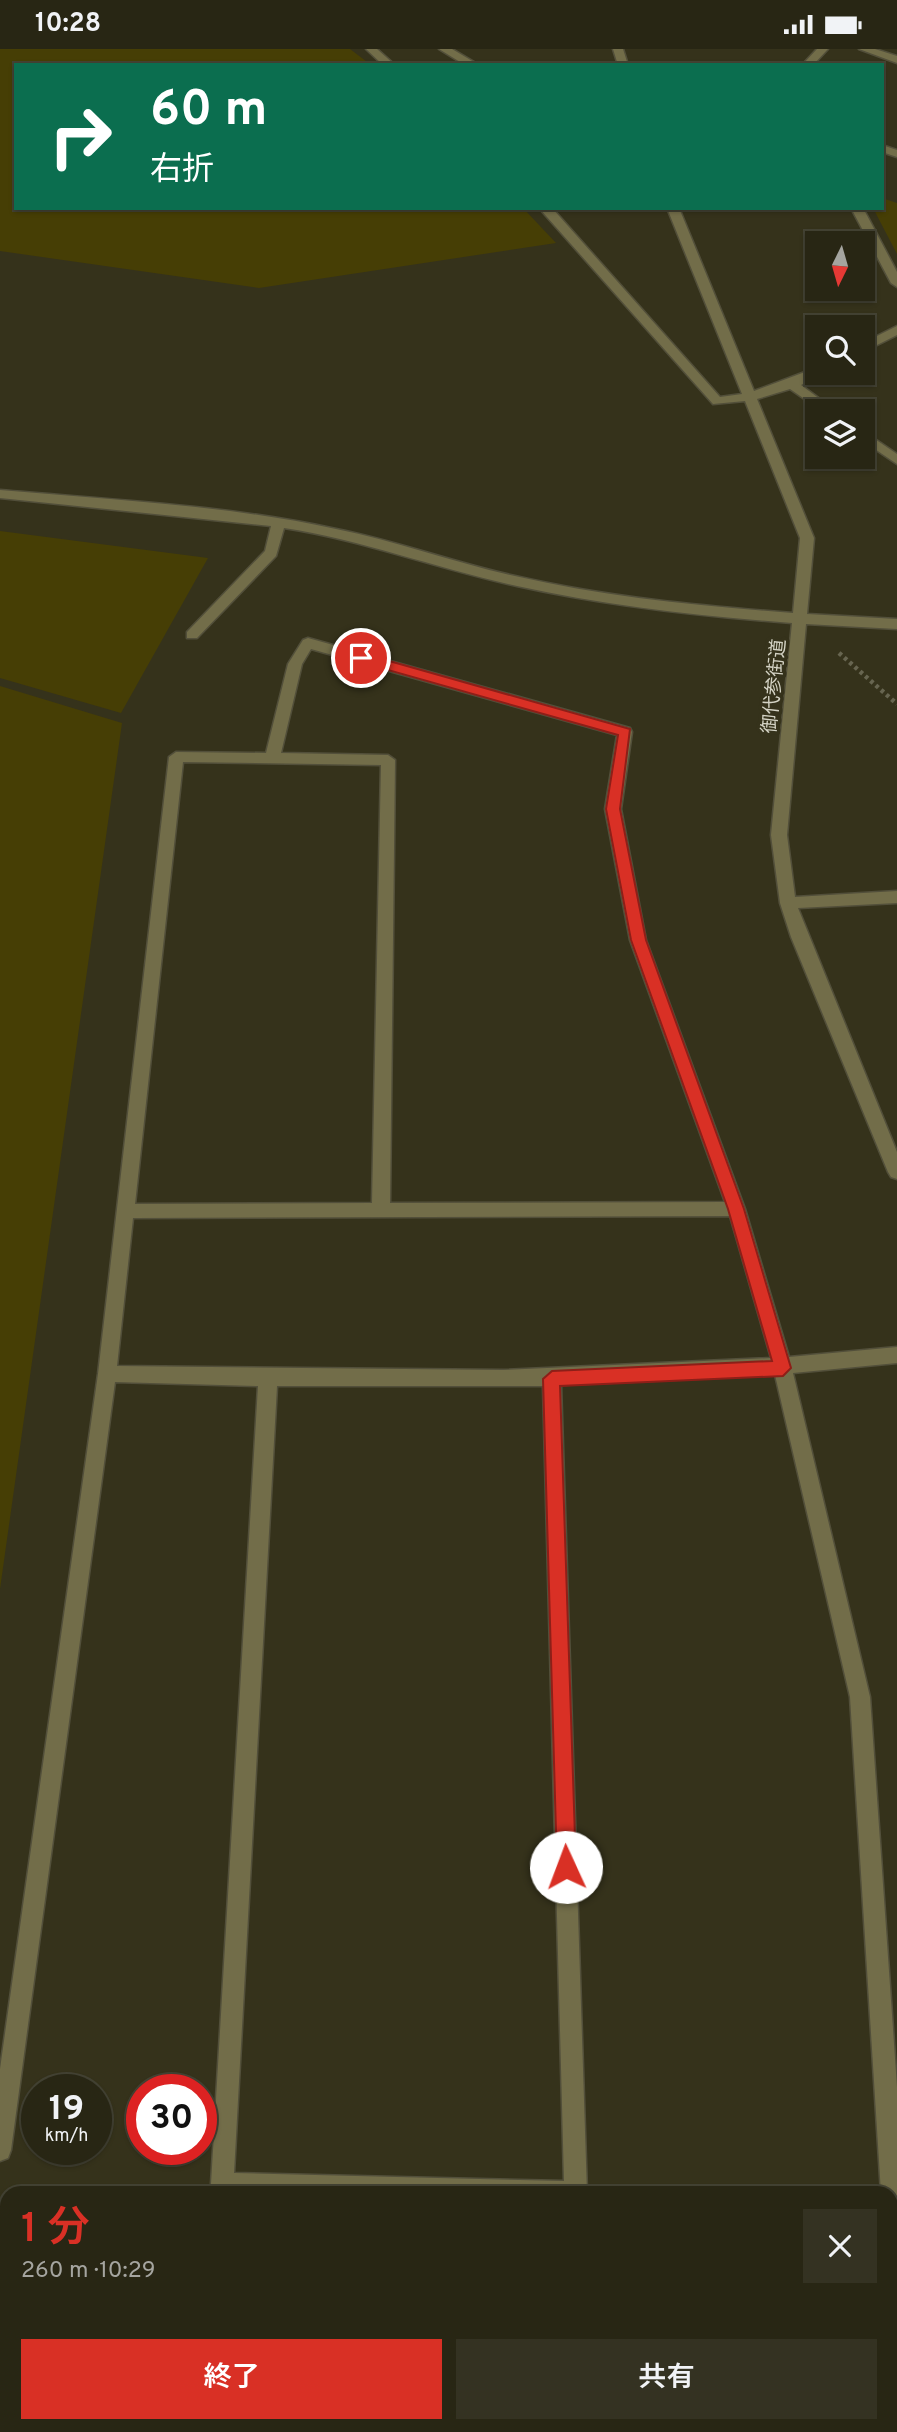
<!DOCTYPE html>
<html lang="ja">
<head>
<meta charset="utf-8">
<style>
  body { margin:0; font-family:Overpass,"Noto Sans JP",sans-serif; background:#343222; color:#f1f3f6; height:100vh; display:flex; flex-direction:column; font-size:26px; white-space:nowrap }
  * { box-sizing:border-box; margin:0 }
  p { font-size:23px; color:#a5a5a0 }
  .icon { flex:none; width:38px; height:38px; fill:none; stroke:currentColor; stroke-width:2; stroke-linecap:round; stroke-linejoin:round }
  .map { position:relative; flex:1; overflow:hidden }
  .details { position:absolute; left:0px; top:2137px; width:898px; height:247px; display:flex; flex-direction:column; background:#282614; border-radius:21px 21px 0 0; box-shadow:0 2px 5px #0004,0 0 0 2px #444334 }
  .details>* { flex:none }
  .top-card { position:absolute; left:14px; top:14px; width:870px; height:147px; border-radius:0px; box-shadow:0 2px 5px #0004,0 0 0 2px #444334; background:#0b6e4f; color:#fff; overflow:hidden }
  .needle { width:46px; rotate:185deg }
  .controls { position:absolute; left:805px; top:182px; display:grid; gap:14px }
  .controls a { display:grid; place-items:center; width:70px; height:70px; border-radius:0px; background:#282614; box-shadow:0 2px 5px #0004,0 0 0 2px #444334; font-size:35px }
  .speed { position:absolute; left:21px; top:2025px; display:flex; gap:14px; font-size:35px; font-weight:700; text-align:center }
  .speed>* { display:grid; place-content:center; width:91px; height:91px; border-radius:50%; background:#282614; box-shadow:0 2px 5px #0004,0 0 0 2px #444334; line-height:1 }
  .speed small { font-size:18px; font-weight:400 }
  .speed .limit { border:10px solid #d22; background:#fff; color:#111 }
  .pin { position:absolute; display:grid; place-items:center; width:60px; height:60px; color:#fff; margin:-30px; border:4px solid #fff; border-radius:50%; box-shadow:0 2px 7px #0007 }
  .me { position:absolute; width:77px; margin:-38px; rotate:358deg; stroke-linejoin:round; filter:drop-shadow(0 0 5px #0008) }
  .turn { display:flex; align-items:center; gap:24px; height:147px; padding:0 21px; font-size:32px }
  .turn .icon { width:91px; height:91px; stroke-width:2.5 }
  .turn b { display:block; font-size:49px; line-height:60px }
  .round { display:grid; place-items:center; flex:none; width:74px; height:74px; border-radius:0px; background:#343222 }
  .summary { display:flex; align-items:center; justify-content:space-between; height:119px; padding:0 21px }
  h1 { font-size:42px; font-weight:600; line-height:52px; color:#d93025 }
  .primary-button { display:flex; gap:14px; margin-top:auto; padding:14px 21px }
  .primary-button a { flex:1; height:80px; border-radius:0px; background:#d93025; color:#fff; font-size:28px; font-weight:600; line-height:80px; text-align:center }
  .primary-button a+a { background:#343222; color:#f1f3f6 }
  .status { display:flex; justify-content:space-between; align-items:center; height:49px; padding:0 35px; background:#282614; direction:ltr }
  .status svg { height:19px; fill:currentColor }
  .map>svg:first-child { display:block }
  .green { fill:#463e05 }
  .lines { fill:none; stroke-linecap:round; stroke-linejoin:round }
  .minor-casing { stroke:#524f3a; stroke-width:3 }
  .path { stroke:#676550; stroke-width:4.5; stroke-dasharray:3.5 3.5; stroke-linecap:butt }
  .minor { fill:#726d49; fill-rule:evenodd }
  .route { fill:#d93025; stroke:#8d1f18; stroke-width:2 }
  .labels { text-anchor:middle; stroke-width:7; stroke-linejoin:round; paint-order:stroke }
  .street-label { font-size:19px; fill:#d4d3c5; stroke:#35321b }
</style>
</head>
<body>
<div class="status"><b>10:28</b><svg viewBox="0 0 49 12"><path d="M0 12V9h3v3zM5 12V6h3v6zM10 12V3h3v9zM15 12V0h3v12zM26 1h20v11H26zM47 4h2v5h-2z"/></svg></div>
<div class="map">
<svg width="897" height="2383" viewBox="0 0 897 2383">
  <rect width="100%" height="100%" fill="#35321b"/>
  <g class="green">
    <polygon points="0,0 350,0 371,16 16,16 16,159 523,159 556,194 259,239 0,202"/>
    <polygon points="882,149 897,154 897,205 873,159 882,159"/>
    <polygon points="0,482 208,509 121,664 0,629"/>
    <polygon points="0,637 122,674 0,1540"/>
  </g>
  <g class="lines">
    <defs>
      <g id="minor">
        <polygon points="366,0 377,0 395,16 383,16"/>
        <polygon points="439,0 452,0 479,16 465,16"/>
        <polygon points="613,0 623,0 628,16 618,16"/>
        <polygon points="817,0 828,0 813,16 802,16"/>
        <polygon points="859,0 875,0 897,7 897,14"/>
        <polygon points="882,96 897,101 897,108 882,103"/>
        <path d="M539,159H552L720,348L742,345L667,159H679L754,342L813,320L817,319V324H823L801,336L836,362H822L790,340L757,350L814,489L807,565L897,570V580L806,575L787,786L795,848L897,842V854L798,859L897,1103V1130L891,1128L888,1123L791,888L780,854L771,786L792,574C700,567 607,557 517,537C438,520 363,491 284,479L276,507L197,589H187V583L265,502L271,477L0,449V441C112,451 226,456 336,480C397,492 455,514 515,527C606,548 700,557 793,564L800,489L745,352L713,355Z"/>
        <polygon points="851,159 863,159 897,223 897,238 891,234"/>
        <polygon points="897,277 897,286 863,303 863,294"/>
        <polygon points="863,382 897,405 897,415 863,392"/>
        <path d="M308,589L630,679L632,683L621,760L646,891L745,1160L789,1308L897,1298V1314L793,1324L870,1648L897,2038V2219L891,2216V2144H881L850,1648L775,1326L561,1336L587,2144L214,2143L211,2135L258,1337L115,1333L11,2101L8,2109L0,2112V2020L98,1325L169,708L176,703L266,704L288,615L303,591ZM311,600L617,686L605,760L630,891L725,1153L390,1154L395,711L388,706L281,704L302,615ZM183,713L381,716L372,1154L135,1155ZM730,1167L771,1309L503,1321L117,1317L133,1169ZM277,1337H543L564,2132L234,2124Z"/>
        <polygon points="891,2217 897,2219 897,2243 891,2241"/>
      </g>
    </defs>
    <use href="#minor" class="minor-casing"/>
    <polyline class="path" points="839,604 897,655"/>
    <use href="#minor" class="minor"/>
  </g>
  <polygon class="route" points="361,604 630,680 620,760 646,891 744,1160 791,1319 783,1327 560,1337 576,1818 573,1825 566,1828 560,1825 557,1818 543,1330 552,1322 772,1312 728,1160 631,891 606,760 618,686 356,612 354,609"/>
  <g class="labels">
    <g class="street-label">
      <text transform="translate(773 637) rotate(-84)" y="7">御代参街道</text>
    </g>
  </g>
</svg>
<div class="controls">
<a><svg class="needle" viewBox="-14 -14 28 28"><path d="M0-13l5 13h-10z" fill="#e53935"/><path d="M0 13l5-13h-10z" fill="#a5a5a0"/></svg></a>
<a><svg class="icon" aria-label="search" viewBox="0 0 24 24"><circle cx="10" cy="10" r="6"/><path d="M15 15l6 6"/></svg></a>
<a><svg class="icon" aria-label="layers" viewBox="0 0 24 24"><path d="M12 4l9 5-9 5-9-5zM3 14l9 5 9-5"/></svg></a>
</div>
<div class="speed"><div>19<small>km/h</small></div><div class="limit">30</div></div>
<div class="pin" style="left:361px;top:609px;background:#d93025"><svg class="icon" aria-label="arrive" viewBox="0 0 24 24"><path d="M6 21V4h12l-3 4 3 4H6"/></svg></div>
<svg class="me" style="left:566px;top:1818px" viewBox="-20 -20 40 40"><circle r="19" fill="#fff"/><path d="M0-13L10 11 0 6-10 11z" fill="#d93025"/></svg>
<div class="top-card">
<div class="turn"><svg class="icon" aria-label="right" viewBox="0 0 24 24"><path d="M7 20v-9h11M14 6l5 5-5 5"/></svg><div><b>60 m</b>右折</div></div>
</div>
<section class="details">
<div class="summary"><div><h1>1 分</h1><p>260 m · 10:29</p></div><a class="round"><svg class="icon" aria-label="close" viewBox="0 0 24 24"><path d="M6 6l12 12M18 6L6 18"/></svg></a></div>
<div class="primary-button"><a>終了</a><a>共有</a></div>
</section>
</div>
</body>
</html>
